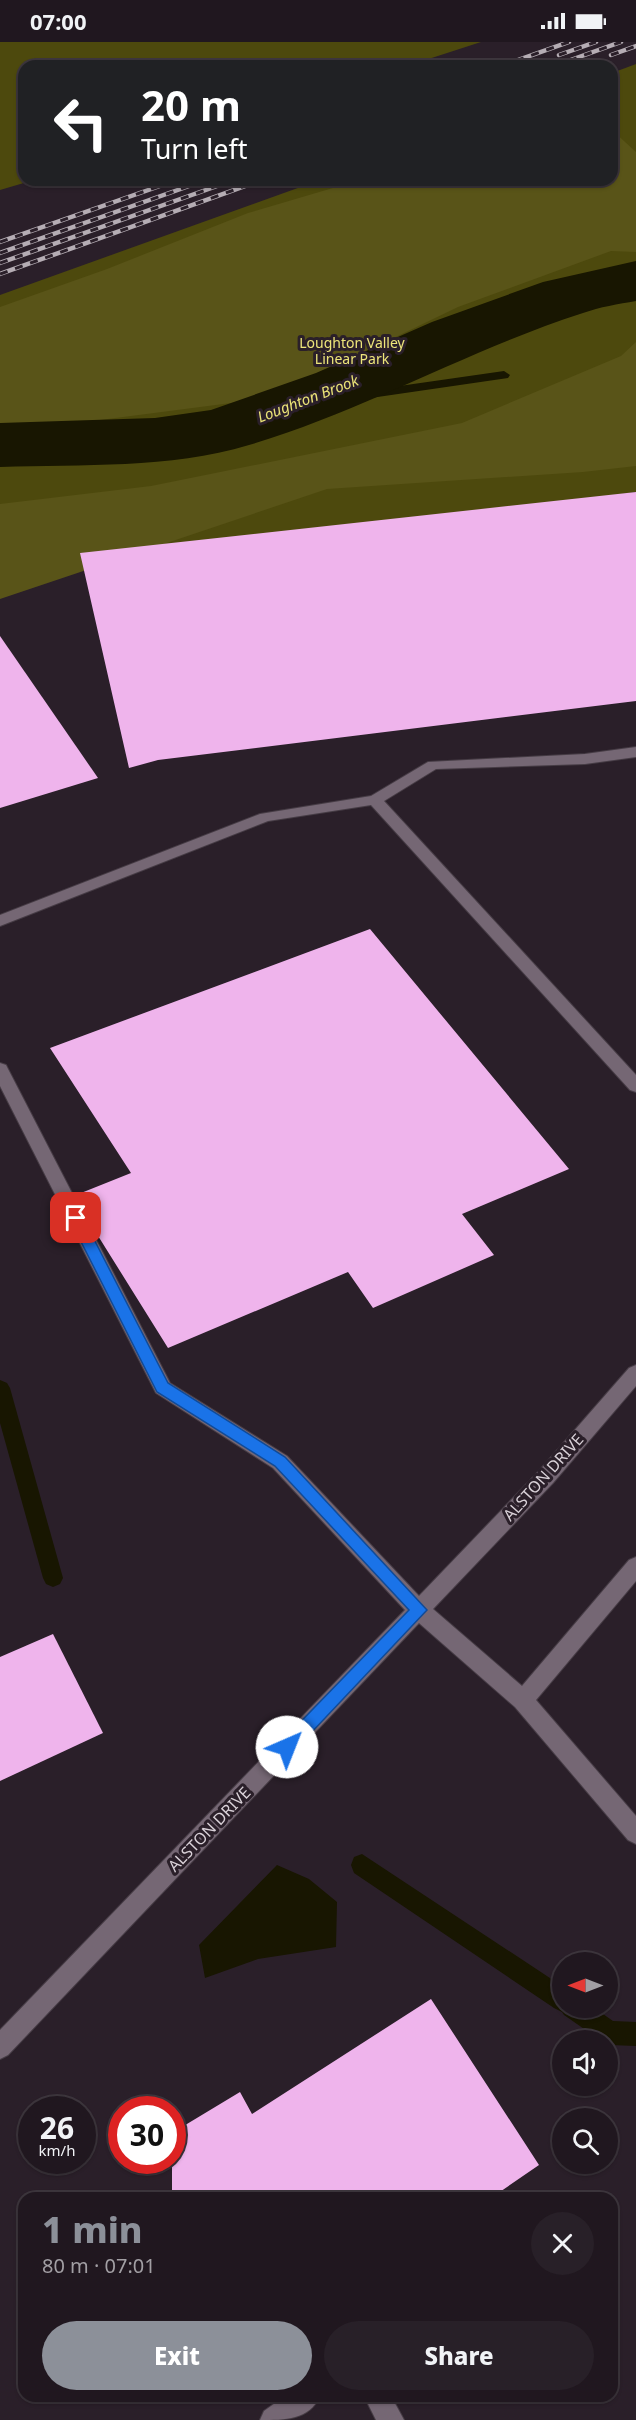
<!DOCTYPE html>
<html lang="en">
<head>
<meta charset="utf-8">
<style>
  body { margin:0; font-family:"Noto Sans",sans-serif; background:#282028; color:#f1f3f6; height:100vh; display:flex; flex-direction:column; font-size:22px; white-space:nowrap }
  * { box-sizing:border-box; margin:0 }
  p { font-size:20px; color:#a29fa4 }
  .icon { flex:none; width:33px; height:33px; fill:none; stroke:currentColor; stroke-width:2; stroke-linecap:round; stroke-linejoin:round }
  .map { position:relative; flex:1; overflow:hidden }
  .side { position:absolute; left:18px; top:2150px; width:600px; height:210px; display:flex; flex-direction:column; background:#20171f; border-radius:18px; box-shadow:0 2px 4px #0004,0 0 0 2px #3d363d }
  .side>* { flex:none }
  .top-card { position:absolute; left:18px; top:18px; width:600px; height:126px; border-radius:18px; box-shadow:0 2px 4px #0004,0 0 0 2px #3d363d; background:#202124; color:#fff; overflow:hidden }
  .needle { width:39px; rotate:270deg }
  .buttons { position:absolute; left:552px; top:1910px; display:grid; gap:12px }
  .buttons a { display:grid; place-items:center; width:66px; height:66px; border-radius:50%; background:#20171f; box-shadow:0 2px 4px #0004,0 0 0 2px #3d363d; font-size:30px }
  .speed { position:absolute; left:18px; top:2054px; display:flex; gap:12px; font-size:30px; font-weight:700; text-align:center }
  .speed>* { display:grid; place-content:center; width:78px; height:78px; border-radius:50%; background:#20171f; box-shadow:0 2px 4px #0004,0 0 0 2px #3d363d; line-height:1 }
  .speed small { font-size:15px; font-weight:400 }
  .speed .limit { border:9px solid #d22; background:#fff; color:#111 }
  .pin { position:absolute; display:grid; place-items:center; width:51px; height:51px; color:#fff; margin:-26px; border-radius:12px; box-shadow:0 3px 9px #0006 }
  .me { position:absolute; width:66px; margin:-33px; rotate:44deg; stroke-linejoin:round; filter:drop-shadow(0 0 4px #0008) }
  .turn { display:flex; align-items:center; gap:21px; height:126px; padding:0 24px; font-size:27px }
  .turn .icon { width:78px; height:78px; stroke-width:2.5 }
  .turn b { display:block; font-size:42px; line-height:51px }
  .round { display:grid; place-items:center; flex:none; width:63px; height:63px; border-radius:32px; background:#282028 }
  .headline { display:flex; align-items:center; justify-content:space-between; height:102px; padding:0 24px }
  h1 { font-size:36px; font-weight:800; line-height:45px; color:#8c9099 }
  .primary-button { display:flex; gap:12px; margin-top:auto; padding:12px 24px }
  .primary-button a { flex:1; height:69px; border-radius:36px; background:#8c9099; color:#fff; font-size:24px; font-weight:800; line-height:69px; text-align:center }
  .primary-button a+a { background:#282028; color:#f1f3f6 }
  .status { display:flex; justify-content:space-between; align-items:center; height:42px; padding:0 30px; background:#20171f; direction:ltr }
  .status svg { height:16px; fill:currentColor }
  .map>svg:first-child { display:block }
  .green { fill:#4d490d }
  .forest { fill:#595418 }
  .water { fill:#181601 }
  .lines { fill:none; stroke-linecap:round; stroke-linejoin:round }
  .stream { fill:#181601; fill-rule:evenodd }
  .river { fill:#181601; fill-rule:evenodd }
  .building { fill:#efb4ec }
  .minor-casing { stroke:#463c45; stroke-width:2 }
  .minor { fill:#756774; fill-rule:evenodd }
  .rail-casing { stroke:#b5adb4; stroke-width:4.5 }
  .rail { stroke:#2a1f29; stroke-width:3; stroke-dasharray:8; stroke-linecap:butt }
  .route { fill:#1a73e8; stroke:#114b97; stroke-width:1.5 }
  .labels { text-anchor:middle; stroke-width:6; stroke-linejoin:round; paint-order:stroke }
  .far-park-label { font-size:14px; fill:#ede57a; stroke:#2a1f29 }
  .far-water-label { font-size:15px; font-style:italic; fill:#eae277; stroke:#2a1f29 }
  .street-label { font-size:16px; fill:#d9d1d8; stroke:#2a1f29 }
</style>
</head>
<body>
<div class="status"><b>07:00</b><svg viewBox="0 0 49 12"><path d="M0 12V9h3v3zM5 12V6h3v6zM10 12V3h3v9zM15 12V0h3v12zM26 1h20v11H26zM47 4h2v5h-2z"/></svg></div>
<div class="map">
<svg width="636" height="2378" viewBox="0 0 636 2378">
  <rect width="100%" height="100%" fill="#2a1f29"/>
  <g class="green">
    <polygon points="0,0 481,0 407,24 24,24 24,138 34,138 0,148"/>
    <polygon points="636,22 636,450 0,539 0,253 320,138 612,138 612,31"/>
  </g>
  <g class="forest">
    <polygon points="612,88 636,110 636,210 611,209 458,265 269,356 0,391 0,265 107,227 248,171 360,138 612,138"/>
    <polygon points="636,300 636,424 583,430 327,447 0,557 0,462 151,444 462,381 621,314"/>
  </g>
  <polygon class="water" points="277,1823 309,1837 337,1860 336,1905 258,1917 205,1936 199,1903"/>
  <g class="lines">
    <g class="stream">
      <polygon points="504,329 510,333 508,336 295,367 289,363 295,359"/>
      <polygon points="0,1338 7,1341 10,1346 63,1536 60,1542 53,1545 46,1542 43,1536 0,1381"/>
      <polygon points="362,1812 562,1944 562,1965 593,1965 613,1979 636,1980 636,2004 610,2003 608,1998 600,1998 564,1973 562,1970 554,1966 354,1831 351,1823 354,1815"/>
    </g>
    <path class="river" d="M636,219V259C618,262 600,265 583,271C468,308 364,369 249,403C169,427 82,422 0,425V381L155,376L211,368L316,331L432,280L543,240Z"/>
  </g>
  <g class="building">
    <polygon points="636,450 636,659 158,718 129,726 80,511"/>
    <polygon points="0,594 98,736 0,766"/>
    <polygon points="370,887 569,1127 462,1172 494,1213 373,1266 348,1230 168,1306 90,1181 76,1153 131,1131 50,1006"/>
    <polygon points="53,1592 103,1691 0,1739 0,1615"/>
    <polygon points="431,1957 539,2123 491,2156 172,2156 172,2091 240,2050 252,2072"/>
  </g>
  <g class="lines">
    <defs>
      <g id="minor">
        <polygon points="636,705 636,715 585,722 436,727 384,759 636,1033 636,1050 630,1048 371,763 268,779 0,884 0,873 260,772 371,754 428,720 585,712"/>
        <polygon points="0,1021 6,1023 8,1027 170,1341 287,1414 419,1554 539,1429 629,1326 636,1323 636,1344 553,1441 433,1567 522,1644 629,1518 636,1515 636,1539 536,1658 636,1774 636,1802 628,1798 515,1665 419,1581 8,2013 0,2017 0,1988 405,1568 273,1426 156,1351 0,1044"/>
        <path d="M285,2354H320C309,2378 285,2378 260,2378L264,2369Z"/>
        <polygon points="364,2354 391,2354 404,2378 376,2378"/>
      </g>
    </defs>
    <use href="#minor" class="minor-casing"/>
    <use href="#minor" class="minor"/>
    <defs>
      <g id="rail">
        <polyline points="559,13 596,0"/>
        <polyline points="611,13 636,4"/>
        <polyline points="501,24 569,0"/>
        <polyline points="554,24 621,0"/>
        <polyline points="0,200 177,138"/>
        <polyline points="0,211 206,138"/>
        <polyline points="0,221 234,138"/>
        <polyline points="0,232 262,138"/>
      </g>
    </defs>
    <use href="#rail" class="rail-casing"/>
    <use href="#rail" class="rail"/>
  </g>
  <polygon class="route" points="76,1171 83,1176 168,1341 285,1415 427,1568 293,1710 287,1713 281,1710 279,1705 281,1700 409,1568 275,1424 157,1350 69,1176"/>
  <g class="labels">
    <g class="far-park-label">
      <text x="352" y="306">Loughton Valley<tspan x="352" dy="16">Linear Park</tspan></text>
    </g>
    <g class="far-water-label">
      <text transform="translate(308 357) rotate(-21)" y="5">Loughton Brook</text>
    </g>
    <g class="street-label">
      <text transform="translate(543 1435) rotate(-48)" y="6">ALSTON DRIVE</text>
      <text transform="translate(209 1787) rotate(-46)" y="6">ALSTON DRIVE</text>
    </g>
  </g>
</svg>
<div class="buttons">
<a><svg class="needle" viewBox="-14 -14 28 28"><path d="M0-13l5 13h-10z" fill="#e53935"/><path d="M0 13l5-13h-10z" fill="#a29fa4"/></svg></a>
<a><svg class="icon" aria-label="sound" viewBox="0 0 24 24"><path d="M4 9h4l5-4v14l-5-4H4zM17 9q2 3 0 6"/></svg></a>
<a><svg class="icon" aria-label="search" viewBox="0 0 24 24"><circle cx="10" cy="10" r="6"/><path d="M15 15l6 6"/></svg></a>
</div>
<div class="speed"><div>26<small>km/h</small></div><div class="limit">30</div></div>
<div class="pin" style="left:76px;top:1176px;background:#d93025"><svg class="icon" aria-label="arrive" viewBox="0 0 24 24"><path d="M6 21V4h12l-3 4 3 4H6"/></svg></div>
<svg class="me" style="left:287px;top:1705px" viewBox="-20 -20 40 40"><circle r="19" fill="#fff"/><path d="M0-13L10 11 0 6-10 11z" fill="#1a73e8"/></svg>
<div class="top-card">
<div class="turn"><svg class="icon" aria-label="left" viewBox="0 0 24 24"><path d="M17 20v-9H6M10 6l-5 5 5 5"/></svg><div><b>20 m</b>Turn left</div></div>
</div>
<section class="side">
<div class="headline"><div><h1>1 min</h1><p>80 m · 07:01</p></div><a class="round"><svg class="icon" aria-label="close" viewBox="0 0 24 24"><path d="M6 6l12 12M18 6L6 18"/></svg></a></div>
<div class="primary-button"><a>Exit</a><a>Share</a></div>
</section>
</div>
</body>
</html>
